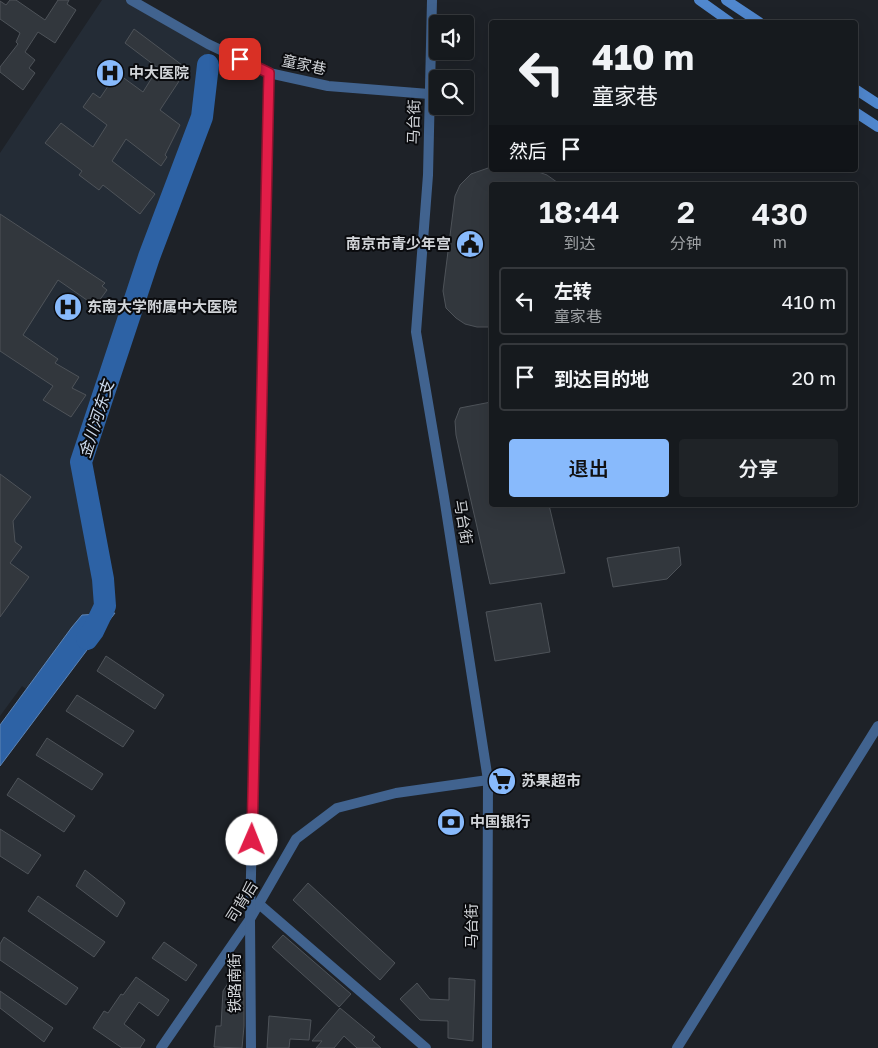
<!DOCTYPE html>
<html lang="zh">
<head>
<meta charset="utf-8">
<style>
  body { margin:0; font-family:"Golos Text","Noto Sans SC",sans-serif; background:#1f2327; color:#f1f3f6; height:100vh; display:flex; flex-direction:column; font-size:19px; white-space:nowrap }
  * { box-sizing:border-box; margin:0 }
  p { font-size:16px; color:#9ea1a4 }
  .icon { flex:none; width:28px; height:28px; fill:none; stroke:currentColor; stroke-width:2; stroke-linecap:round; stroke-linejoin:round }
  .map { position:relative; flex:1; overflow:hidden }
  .details { position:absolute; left:489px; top:182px; width:369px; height:325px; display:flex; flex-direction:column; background:#161a1e; border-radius:5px; box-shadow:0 5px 20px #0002,0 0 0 1px #35383c }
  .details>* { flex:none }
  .guide { position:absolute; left:489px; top:20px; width:369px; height:152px; border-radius:5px; box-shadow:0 5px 20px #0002,0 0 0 1px #35383c; background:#161a1e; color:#f1f3f6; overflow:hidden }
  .controls { position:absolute; left:429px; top:15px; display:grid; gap:10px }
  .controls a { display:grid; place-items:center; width:45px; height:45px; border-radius:5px; background:#161a1e; box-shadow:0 5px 20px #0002,0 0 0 1px #35383c; font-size:25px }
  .pin { position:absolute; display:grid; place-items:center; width:42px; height:42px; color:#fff; margin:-21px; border-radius:10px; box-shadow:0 2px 8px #0006 }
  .me { position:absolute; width:55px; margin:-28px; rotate:1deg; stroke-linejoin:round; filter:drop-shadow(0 0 4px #0008) }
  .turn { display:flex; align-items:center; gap:18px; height:105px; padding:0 20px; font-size:22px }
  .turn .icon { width:65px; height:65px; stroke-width:2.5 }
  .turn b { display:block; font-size:35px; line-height:42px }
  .then { display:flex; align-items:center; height:48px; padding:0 20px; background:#0003; gap:10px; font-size:19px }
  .eta { display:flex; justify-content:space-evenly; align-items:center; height:85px; text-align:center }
  .eta b { font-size:30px; font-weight:600; line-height:35px }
  .cta { display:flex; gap:10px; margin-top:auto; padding:10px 20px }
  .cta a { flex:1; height:58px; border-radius:5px; background:#88bafc; color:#111; font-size:20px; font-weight:600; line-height:58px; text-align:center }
  .cta a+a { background:#1f2327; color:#f1f3f6 }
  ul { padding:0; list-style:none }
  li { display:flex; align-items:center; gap:15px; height:68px; margin:0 10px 8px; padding:0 10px; border:2px solid #35383c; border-radius:5px }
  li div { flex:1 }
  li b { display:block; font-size:19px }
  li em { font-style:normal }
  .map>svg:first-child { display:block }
  .built { fill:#242c36 }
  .water { fill:#2d62a5; stroke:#5e84b4 }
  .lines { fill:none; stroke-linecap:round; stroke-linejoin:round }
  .river { stroke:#2d62a5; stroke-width:22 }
  .building { fill:#32373d; stroke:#4e5359 }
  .minor { stroke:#41638f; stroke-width:10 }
  .tertiary { stroke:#41638f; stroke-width:10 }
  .secondary { stroke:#5087ce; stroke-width:10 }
  .route-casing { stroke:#92132f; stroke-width:12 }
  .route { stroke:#e11d48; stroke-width:9 }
  .labels { text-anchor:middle; stroke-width:4; stroke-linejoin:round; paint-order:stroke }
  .street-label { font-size:15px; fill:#d1d4d8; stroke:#0a0b0e }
  .poi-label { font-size:15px; font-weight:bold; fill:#d1d4d8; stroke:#0a0b0e; text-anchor:start }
  .water-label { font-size:16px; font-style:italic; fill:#cbd9eb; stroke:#0a0b0e }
</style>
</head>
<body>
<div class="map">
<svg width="878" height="1048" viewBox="0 0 878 1048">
  <rect width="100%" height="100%" fill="#1e2228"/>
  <polygon class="built" points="102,0 131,0 211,45 202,117 81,462 103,579 105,606 93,631 41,700 22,686 0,716 0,153"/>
  <polygon class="water" points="115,613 102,630 0,766 0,725 72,627 82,615"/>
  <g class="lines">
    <polyline class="river" points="87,639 93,631 105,606 103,579 81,462 149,257 202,117 208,65"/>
  </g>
  <g class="building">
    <polygon points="10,0 16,0 45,20 58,0 69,0 67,4 76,10 55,43 38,32 25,52 35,60 29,68 35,73 23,90 0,72 0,67 18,44 16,42 20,33 0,19 0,1 6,5"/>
    <polygon points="134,29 182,65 180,68 185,72 160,110 180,125 165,155 167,157 161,166 126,139 112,161 155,194 140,214 103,185 99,190 79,175 82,171 45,143 61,123 93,147 107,125 83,107 93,93 100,98 117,73 143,92 158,68 125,43"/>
    <polygon points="491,167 491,170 533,170 547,175 561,185 491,185 491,327 477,327 465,324 456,318 446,308 443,291 455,196 460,185 471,174"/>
    <polygon points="0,214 105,283 102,286 107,290 99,301 98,300 94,305 58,280 23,335 58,359 55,363 79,377 72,388 86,395 71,417 43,400 53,386 0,351"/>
    <polygon points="491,402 491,505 549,505 565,573 490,584 456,435 455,421 460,408"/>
    <polygon points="0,474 31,497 13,521 15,542 22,547 10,563 29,577 0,617"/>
    <polygon points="679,547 681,565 667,579 613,587 607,558"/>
    <polygon points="541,603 550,652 495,661 486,612"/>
    <polygon points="106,656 164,695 155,709 97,671"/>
    <polygon points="77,695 134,731 123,747 66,711"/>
    <polygon points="47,738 103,774 92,790 36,755"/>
    <polygon points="18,778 75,816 64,832 7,795"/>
    <polygon points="0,829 41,855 28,874 0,856"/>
    <polygon points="85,870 123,900 125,903 117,917 76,886"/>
    <polygon points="308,883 395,963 380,980 293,900"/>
    <polygon points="38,896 105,942 94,957 28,911"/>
    <polygon points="283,935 351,994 339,1007 272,947"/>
    <polygon points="4,937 78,988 66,1005 0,960 0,944"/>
    <polygon points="164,942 197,965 186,981 152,958"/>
    <polygon points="236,971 244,972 244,1026 242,1048 214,1047 216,1026 221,1026 223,991"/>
    <polygon points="136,977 169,1000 158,1016 139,1002 124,1024 145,1040 140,1048 122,1048 93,1028 104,1011 108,1013 121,994 123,995"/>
    <polygon points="449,978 475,980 473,1041 448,1038 448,1021 420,1020 400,999 417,983 430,999 449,1000"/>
    <polygon points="0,991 53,1028 44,1042 0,1008"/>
    <polygon points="340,1008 375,1037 372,1040 381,1048 357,1048 344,1036 334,1048 316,1048 322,1041 312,1041"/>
    <polygon points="269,1016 311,1020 309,1040 290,1039 289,1048 267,1048"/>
  </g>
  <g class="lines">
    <g class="minor">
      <polyline points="131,0 208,44 269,73 328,86 429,94"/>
      <polyline points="259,904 426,1048"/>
      <polyline points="161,1048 250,919 296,839 337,808 396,793 488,780"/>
      <polyline points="251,1048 250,919 269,73"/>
      <polyline points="677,1048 878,726"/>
    </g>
    <polyline class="tertiary" points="432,0 428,175 416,332 444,497 488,780 487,1048"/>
    <g class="secondary">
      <polyline points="699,0 730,22"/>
      <polyline points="726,0 759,22"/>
      <polyline points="855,89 878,104"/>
      <polyline points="855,112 878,127"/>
    </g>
  </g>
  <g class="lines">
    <defs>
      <polyline id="route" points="240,59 269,73 252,840"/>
    </defs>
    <use href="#route" class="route-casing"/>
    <use href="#route" class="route"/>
  </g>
  <defs>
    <symbol id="hospital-disc" viewBox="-11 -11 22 22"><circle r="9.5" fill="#88bafc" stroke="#0a0b0e"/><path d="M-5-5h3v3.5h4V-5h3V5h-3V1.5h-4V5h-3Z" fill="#111"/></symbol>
    <symbol id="civic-disc" viewBox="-11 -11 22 22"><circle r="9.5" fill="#88bafc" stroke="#0a0b0e"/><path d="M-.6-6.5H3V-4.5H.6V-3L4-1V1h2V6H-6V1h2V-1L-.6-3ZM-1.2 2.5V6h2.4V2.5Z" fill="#111"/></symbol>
    <symbol id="supermarket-disc" viewBox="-11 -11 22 22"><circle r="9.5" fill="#88bafc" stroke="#0a0b0e"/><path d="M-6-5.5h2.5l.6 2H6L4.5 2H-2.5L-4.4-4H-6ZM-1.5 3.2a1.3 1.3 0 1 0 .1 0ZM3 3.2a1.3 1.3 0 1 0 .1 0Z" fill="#111"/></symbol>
    <symbol id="bank-disc" viewBox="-11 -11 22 22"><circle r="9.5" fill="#88bafc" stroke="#0a0b0e"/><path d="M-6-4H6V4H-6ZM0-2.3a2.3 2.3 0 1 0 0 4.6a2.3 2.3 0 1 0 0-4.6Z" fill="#111"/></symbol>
  </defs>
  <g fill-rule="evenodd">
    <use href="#hospital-disc" x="94" y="57" width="32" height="32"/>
    <use href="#civic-disc" x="454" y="228" width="32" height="32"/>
    <use href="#hospital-disc" x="52" y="291" width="32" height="32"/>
    <use href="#supermarket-disc" x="486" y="765" width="32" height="32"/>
    <use href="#bank-disc" x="435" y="806" width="32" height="32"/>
  </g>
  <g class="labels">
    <g class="street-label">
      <text transform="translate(304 65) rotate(12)" y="5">童家巷</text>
      <text transform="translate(414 122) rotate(-89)" y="5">马台街</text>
      <text transform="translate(463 522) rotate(81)" y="5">马台街</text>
      <text transform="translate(242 902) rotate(-58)" y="5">司背后</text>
      <text transform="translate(472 926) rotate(-90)" y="5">马台街</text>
      <text transform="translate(235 983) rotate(-90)" y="5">铁路南街</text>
    </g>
    <g class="poi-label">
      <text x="129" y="78">中大医院</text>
      <text x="451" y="249" text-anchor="end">南京市青少年宫</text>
      <text x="87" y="312">东南大学附属中大医院</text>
      <text x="521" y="786">苏果超市</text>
      <text x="470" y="827">中国银行</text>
    </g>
    <g class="water-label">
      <text transform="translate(96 419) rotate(-72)" y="6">金川河东支</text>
    </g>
  </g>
</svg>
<div class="controls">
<a><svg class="icon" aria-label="sound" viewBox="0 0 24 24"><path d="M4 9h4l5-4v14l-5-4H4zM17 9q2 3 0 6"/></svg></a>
<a><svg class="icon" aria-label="search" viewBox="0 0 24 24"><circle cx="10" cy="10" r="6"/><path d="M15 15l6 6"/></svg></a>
</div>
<div class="pin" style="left:240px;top:59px;background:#d93025"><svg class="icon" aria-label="arrive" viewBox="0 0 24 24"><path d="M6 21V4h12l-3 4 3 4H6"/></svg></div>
<svg class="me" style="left:252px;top:840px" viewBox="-20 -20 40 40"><circle r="19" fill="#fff"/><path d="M0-13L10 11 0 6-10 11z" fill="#e11d48"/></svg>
<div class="guide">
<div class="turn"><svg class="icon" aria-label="left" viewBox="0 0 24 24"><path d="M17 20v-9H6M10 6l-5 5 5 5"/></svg><div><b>410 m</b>童家巷</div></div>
<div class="then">然后<svg class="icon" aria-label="arrive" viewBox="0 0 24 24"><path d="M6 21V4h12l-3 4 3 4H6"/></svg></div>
</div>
<section class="details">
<div class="eta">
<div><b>18:44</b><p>到达</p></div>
<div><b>2</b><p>分钟</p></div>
<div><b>430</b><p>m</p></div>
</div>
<ul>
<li><svg class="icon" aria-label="left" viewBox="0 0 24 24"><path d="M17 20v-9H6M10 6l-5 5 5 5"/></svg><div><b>左转</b><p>童家巷</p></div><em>410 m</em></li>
<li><svg class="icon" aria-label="arrive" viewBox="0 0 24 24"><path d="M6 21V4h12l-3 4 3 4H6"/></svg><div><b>到达目的地</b></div><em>20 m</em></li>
</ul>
<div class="cta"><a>退出</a><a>分享</a></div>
</section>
</div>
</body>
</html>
